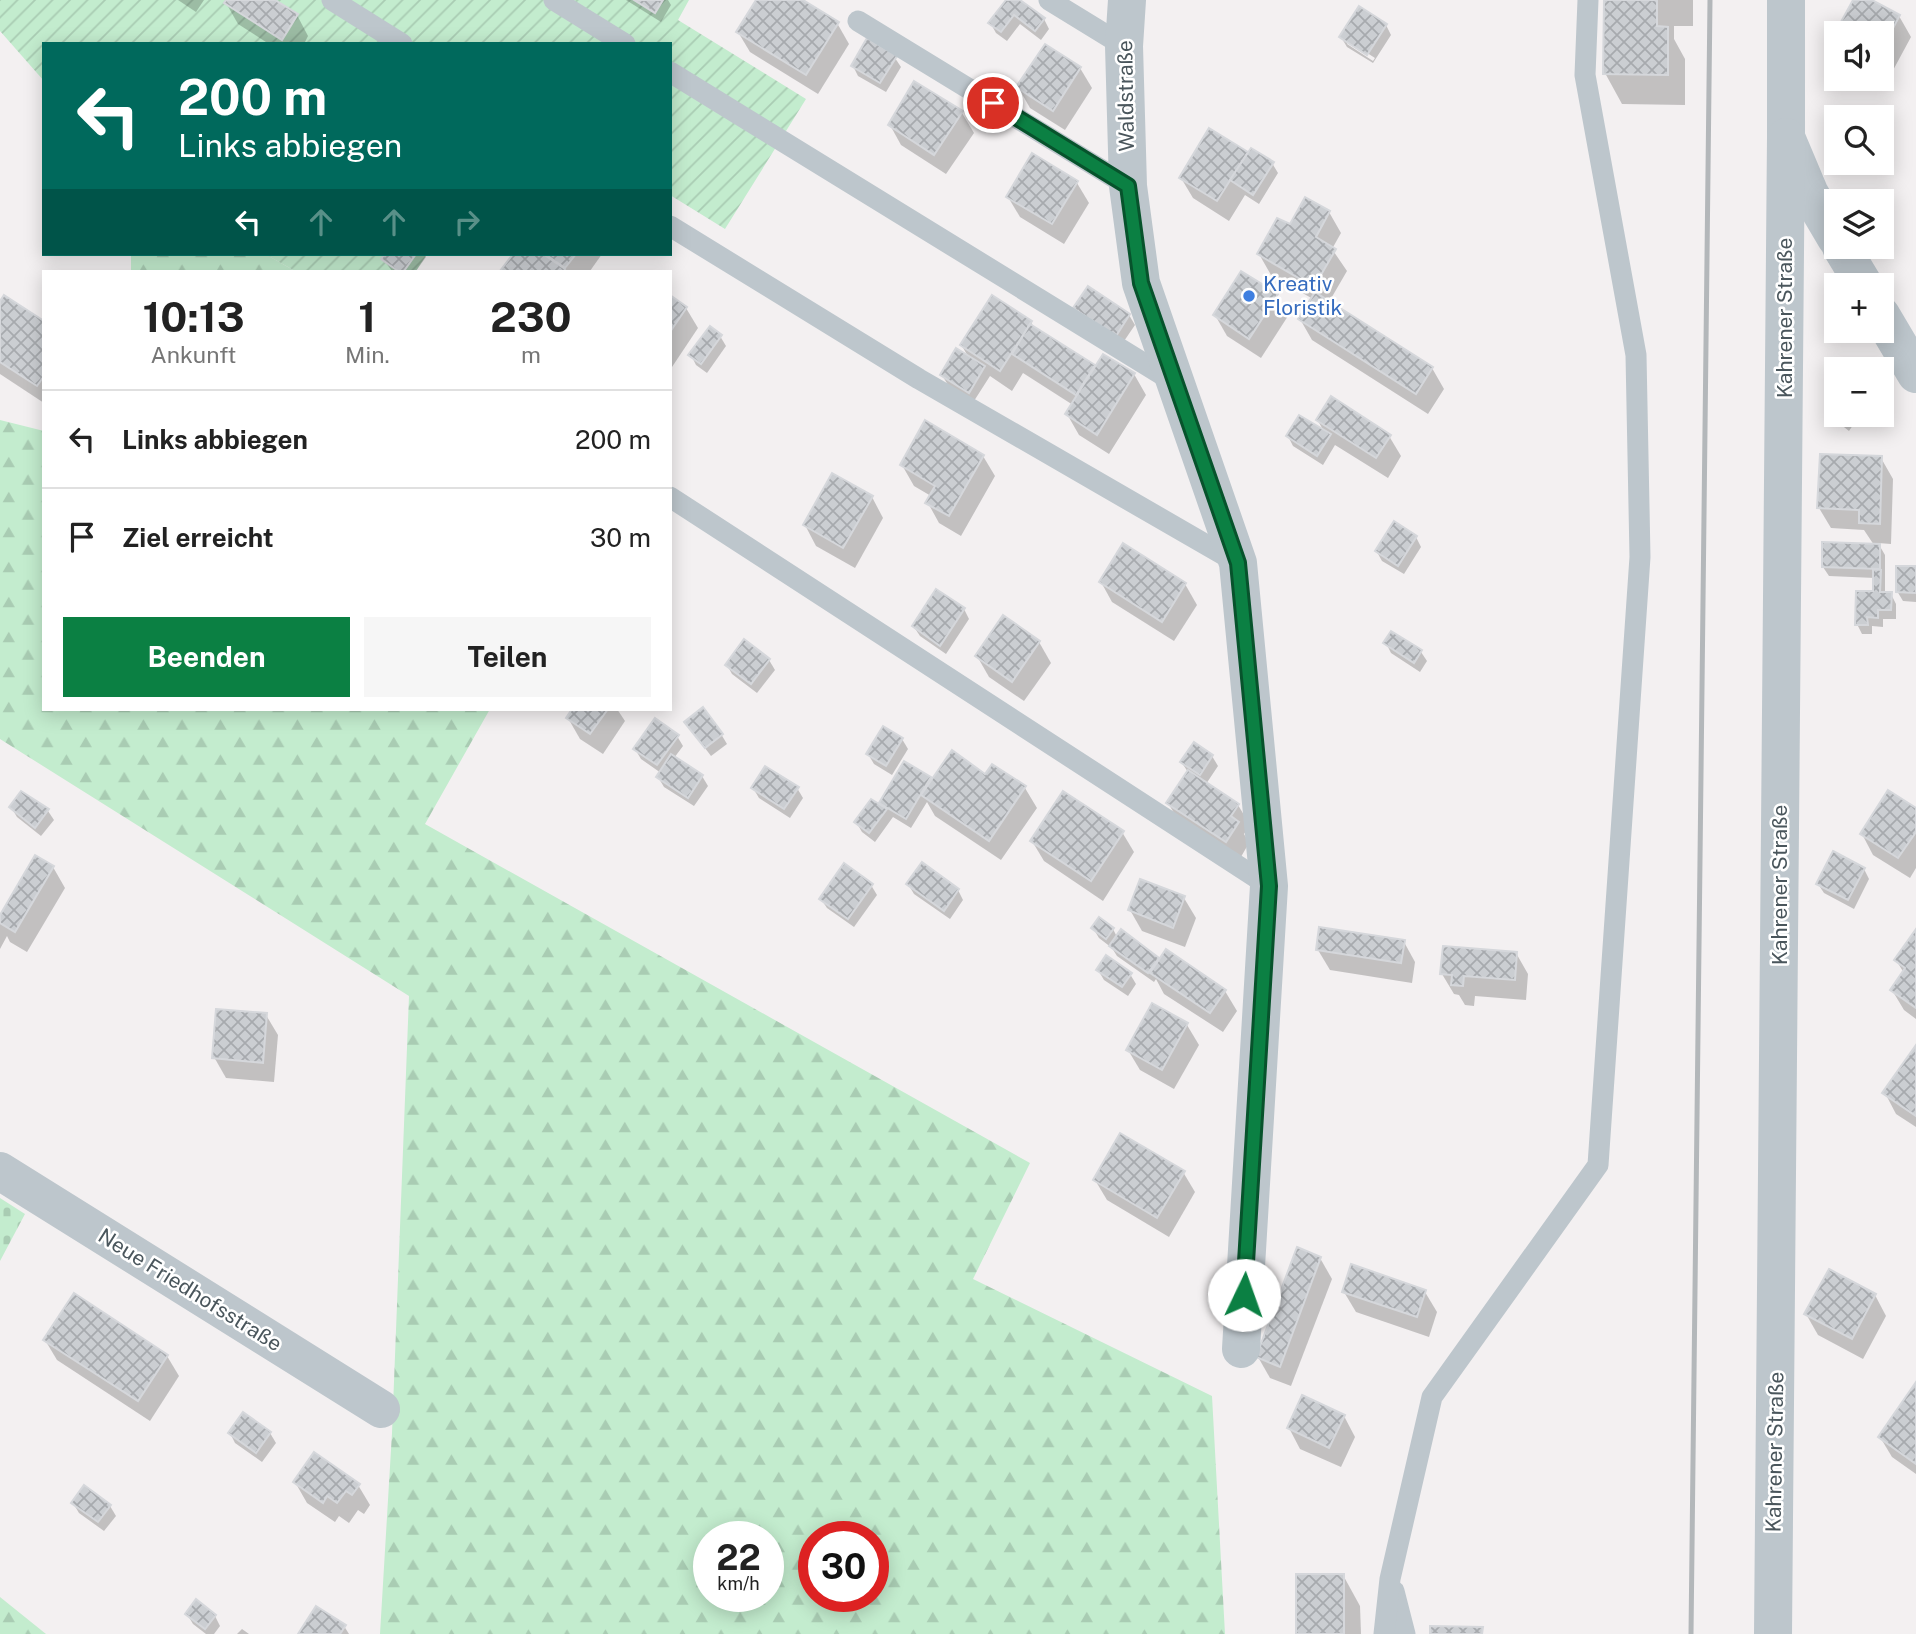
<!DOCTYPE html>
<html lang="de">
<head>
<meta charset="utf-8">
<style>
  body { margin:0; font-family:"Public Sans",sans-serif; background:#f6f6f6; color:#222; height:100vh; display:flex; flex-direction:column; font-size:26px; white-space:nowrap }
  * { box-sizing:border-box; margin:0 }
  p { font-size:23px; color:#767676 }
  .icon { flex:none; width:38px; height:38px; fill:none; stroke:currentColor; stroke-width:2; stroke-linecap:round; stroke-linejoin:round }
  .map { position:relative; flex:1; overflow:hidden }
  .panel { position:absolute; left:42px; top:270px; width:630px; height:441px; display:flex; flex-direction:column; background:#fff; border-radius:0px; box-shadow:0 4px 18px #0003 }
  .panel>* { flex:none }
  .banner { position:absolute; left:42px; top:42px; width:630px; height:214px; border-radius:0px; box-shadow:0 4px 18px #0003; background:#00695c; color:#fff; overflow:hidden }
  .fabs { position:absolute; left:1824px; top:21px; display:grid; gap:14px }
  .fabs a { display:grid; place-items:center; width:70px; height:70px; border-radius:0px; background:#fff; box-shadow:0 4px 18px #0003; font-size:35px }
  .speed { position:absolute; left:693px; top:1521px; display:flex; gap:14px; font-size:35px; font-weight:700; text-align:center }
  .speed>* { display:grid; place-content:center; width:91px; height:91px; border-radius:50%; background:#fff; box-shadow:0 4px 18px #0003; line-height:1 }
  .speed small { font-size:18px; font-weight:400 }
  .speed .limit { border:10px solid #d22; background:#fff; color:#111 }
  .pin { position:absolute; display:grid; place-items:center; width:60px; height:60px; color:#fff; margin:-30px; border:4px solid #fff; border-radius:50%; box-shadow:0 2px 7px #0007 }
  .me { position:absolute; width:77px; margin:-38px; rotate:3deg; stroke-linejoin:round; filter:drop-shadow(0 0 5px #0008) }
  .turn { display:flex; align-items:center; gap:24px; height:147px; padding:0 21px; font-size:32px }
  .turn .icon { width:91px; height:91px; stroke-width:2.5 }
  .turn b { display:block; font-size:49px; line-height:60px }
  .lanes { display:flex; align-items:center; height:66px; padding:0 21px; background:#0003; justify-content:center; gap:35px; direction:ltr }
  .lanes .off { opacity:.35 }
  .eta { display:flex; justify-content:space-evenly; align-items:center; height:119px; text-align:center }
  .eta b { font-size:42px; font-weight:700; line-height:49px }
  .button { display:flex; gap:14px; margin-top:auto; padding:14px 21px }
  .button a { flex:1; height:80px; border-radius:0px; background:#0b8043; color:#fff; font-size:28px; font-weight:700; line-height:80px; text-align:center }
  .button a+a { background:#f6f6f6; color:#222 }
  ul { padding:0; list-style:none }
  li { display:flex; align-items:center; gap:21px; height:98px; padding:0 21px; border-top:2px solid #e0e0e0 }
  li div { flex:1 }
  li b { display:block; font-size:26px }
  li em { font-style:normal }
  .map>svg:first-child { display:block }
  .forest { fill:url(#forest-firs); fill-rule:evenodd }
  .cemetery { fill:url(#cemetery-stones) }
  .garden { fill:url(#garden-furrows) }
  .shadow { fill:#0003; fill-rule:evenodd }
  .building { fill:url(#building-cross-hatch); stroke:#d5d7db; stroke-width:2 }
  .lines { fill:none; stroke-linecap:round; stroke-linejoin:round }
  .lane { stroke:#bdc6cc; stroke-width:21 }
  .street { stroke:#bdc6cc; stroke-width:38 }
  .rail { stroke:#b3b7ba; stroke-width:5 }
  .route-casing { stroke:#07532c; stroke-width:18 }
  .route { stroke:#0b8043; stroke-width:12 }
  .shop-dot { fill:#3f7fe0; stroke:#fff; stroke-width:2.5 }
  .labels { text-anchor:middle; stroke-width:5; stroke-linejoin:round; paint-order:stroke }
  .street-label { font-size:21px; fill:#4a565c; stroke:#fff }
  .shop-label { font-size:21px; fill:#366cbe; stroke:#fff; text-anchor:start }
</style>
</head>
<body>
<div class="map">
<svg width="1916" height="1634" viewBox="0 0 1916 1634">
  <defs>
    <pattern id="forest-firs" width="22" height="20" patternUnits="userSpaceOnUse" patternTransform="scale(1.75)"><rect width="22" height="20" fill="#c3ecce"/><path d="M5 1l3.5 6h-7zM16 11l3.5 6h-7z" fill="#a9ccb3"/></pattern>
    <pattern id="cemetery-stones" width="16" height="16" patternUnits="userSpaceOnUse" patternTransform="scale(1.75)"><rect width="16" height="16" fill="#c3ecce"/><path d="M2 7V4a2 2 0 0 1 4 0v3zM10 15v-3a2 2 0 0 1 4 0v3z" fill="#a9ccb3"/></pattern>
    <pattern id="garden-furrows" width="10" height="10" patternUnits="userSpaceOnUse" patternTransform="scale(1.75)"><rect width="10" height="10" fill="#c3ecce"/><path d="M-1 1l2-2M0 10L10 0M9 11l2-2" fill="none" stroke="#a9ccb3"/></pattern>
    <pattern id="building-cross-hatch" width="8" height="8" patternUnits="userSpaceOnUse" patternTransform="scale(1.75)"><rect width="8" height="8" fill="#cbced2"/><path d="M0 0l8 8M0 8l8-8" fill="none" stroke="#a7aaae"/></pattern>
  </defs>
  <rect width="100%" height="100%" fill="#f3f0f1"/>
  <g class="forest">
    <polygon points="131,254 265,254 295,271 131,271"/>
    <path d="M0,420L44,431V709H490L425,824L1030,1163L973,1279L1212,1396L1225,1634H380L392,1433L409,996L0,739ZM709,1536H768V1596H709ZM814,1536H873V1596H814Z"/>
    <polygon points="0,1597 46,1634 0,1634"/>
  </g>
  <polygon class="cemetery" points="0,1198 25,1214 0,1261"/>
  <g class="garden">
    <polygon points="0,0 689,0 678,20 806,99 725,229 670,195 670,44 44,44 44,81 0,31"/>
    <polygon points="265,254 427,254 416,271 295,271"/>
  </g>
  <g class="shadow">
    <polygon points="178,0 204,0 196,12"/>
    <polygon points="228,0 272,0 297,15 308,36 304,44 269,44 238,24 226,3"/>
    <polygon points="626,0 668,0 671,5 661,22"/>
    <polygon points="758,0 800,0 837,23 849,44 818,94 750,52 738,32"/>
    <polygon points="1008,0 1017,0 1044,19 1049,29 1041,40 1020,24 1007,41 996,33 991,24"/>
    <polygon points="1605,0 1693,0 1693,26 1674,26 1674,39 1685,59 1685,105 1622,104 1605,73"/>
    <polygon points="1855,0 1868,0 1899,16 1911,37 1891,74 1881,69 1881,33 1839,33 1838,31"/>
    <path d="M1386,25L1391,35L1373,63L1347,47L1341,37ZM1347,40L1375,58L1373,61L1347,44Z"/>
    <polygon points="895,58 901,67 886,92 858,76 853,66"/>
    <polygon points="1080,68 1092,88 1065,130 1030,108 1018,87"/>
    <polygon points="962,113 974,133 946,174 901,145 890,125"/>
    <polygon points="1246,153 1248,156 1272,163 1278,173 1259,204 1245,195 1229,221 1193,198 1181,178"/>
    <polygon points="1077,183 1089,203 1064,244 1020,217 1008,197"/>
    <polygon points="1329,212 1341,233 1332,249 1347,271 1329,302 1432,368 1444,389 1428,414 1312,340 1300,319 1313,299 1271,275 1259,254 1290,227"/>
    <polygon points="387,254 424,254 426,257 416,271 392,271 383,259"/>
    <polygon points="514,254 602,254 590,271 502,271"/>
    <polygon points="1089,288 1129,315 1135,325 1122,344"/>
    <polygon points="1276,295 1288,316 1261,358 1227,336 1215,315"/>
    <polygon points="670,297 686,308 698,328 670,370"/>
    <polygon points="0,304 44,323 44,403 0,374"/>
    <polygon points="1031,322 1035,330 1096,368 1134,374 1146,395 1109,454 1079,435 1067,414 1073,405 1023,373 1012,391 990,376 974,401 948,385 942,375 969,358 962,346"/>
    <polygon points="720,336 726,346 707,373 696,365 691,355"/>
    <polygon points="1830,411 1836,415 1851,415 1855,422 1849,431 1835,420"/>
    <polygon points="1318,421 1389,436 1401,456 1388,478 1335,445 1323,465 1293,446 1288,436 1325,433"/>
    <polygon points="983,456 995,476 961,536 939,523 928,503 931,496 914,486 902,465"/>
    <polygon points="1881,458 1893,479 1891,544 1878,543 1885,555 1885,594 1891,594 1896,604 1896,619 1883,619 1883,627 1872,626 1872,634 1862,634 1857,624 1875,593 1875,578 1829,576 1823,567 1874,545 1864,530 1831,528 1819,508"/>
    <polygon points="872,497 883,518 855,568 816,546 805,525"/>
    <polygon points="1416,537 1421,547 1404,574 1382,561 1377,552"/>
    <polygon points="1916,568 1916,602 1903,601 1897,591"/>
    <polygon points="1101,582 1185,584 1197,605 1174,641 1112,602"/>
    <polygon points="964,609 969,619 946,654 920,636 914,627"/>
    <polygon points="1039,642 1051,663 1024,701 989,677 977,656"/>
    <polygon points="1386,643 1421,652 1427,661 1420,672 1391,653"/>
    <polygon points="769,660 775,670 757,693 732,674 727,665"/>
    <polygon points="574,709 617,709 625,721 603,754 580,739 568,718"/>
    <polygon points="686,723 721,734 727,744 711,756"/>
    <polygon points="884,729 902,739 908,749 892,775 874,764 868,754"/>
    <polygon points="677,736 683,746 674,758 702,776 708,786 694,806 664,787 658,777 661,773 641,759 635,749"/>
    <polygon points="1212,756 1218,766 1206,784 1238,805 1250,825 1244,834 1249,843 1238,862 1180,823 1168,803 1188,772 1182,763"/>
    <polygon points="905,763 930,779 932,782 986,776 1025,788 1037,808 1001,860 935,816 927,802 911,828 893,817 875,842 862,832 856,822 879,806"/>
    <polygon points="753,788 797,788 803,798 790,818 759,798"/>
    <polygon points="22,794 48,811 54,820 41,836 17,817 11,807"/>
    <polygon points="1916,810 1916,868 1910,878 1873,855 1862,834"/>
    <polygon points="1122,832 1134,852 1103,901 1044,861 1032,841"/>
    <polygon points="53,867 65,888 27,952 10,942 7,936 0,949 0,918"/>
    <polygon points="1864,869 1869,879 1854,909 1824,893 1818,884"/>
    <polygon points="908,884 958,890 963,900 950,919 914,894"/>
    <polygon points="871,885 877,895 854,927 827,908 821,899"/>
    <polygon points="1184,898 1196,918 1185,947 1142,931 1130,910"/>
    <polygon points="1093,928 1113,929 1117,937 1158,959 1160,962 1225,991 1237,1011 1223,1032 1164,994 1156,979 1154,982 1117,956 1112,948 1099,938"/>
    <polygon points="1916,932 1916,1019 1904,1010 1892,990 1904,973 1896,960"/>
    <polygon points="1404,942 1415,962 1412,983 1330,970 1318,950"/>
    <polygon points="1516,953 1528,974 1526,1000 1475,996 1474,1006 1465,1005 1459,995 1454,994 1442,974"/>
    <polygon points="1098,970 1130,974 1136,984 1128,996 1104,980"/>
    <polygon points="266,1015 278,1035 274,1082 226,1078 214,1057"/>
    <polygon points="1187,1025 1199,1045 1174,1089 1140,1070 1128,1050"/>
    <polygon points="1916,1048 1916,1127 1896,1114 1885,1093"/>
    <polygon points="1183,1172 1195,1192 1169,1237 1107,1200 1095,1180"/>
    <polygon points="1320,1258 1332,1279 1291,1386 1270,1378 1258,1357"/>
    <polygon points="1344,1292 1425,1292 1437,1312 1429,1337 1356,1312"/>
    <polygon points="1875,1295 1886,1316 1863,1359 1818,1335 1806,1314"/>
    <polygon points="45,1340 167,1356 179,1376 150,1421 57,1360"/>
    <polygon points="1916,1385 1916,1474 1892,1457 1880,1437"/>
    <polygon points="244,1414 270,1433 276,1443 262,1462 235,1443 230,1433"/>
    <polygon points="1344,1416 1355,1437 1341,1467 1300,1449 1289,1428"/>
    <polygon points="295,1482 358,1485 370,1505 364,1514 358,1510 349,1523 339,1516 335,1522 307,1503"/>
    <polygon points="73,1503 110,1506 116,1516 104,1531 79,1513"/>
    <polygon points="1343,1575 1360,1606 1361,1634 1298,1634"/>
    <polygon points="187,1614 215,1616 220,1626 214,1634 206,1634 193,1624"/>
    <polygon points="344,1626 349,1634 300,1634"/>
    <polygon points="242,1629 249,1634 237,1634"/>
  </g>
  <g class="building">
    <polygon points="226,0 275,0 298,14 282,40 224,3"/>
    <polygon points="634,0 663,0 655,13"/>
    <polygon points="756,0 803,0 839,22 806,75 736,32"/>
    <polygon points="1006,0 1020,0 1045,18 1035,31 1014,15 1001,32 988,23"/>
    <polygon points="1604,0 1657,0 1657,26 1668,27 1668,75 1603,74"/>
    <polygon points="1853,0 1872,0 1900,15 1881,51 1881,33 1840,33 1836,31"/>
    <polygon points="1359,6 1387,24 1367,55 1339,37"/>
    <polygon points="867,38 897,56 880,83 851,66"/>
    <polygon points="1045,44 1081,67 1053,111 1016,87"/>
    <polygon points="914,81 963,111 934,155 888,125"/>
    <polygon points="1209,128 1248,152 1217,201 1179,178"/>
    <polygon points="1251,148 1274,162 1253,195 1230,180"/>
    <polygon points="1032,153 1078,181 1052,224 1006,197"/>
    <polygon points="1305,197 1330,211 1316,237 1336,249 1314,287 1257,254 1277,218 1290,224"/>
    <polygon points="385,254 416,254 404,271 398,271 381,259"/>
    <polygon points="513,254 543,254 565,269 564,271 500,271"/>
    <polygon points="545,254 576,254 565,268"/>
    <polygon points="1241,271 1278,294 1249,339 1213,315"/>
    <polygon points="1088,286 1130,314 1116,336 1073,308"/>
    <polygon points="1315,292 1433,367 1416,394 1298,319"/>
    <polygon points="4,295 44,321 44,376 37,386 0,362 0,301"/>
    <polygon points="670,295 687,307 670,332"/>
    <polygon points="992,295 1032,321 1000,371 960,345"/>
    <polygon points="1030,324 1095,365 1076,395 1012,354"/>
    <polygon points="710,326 722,335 701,364 688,355"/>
    <polygon points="956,348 985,366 969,393 940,375"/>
    <polygon points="1103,354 1135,373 1097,435 1065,414"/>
    <polygon points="1331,396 1391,435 1376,458 1316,420"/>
    <polygon points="1836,400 1836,415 1849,415 1843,422 1828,411"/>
    <polygon points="1299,415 1331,434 1317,456 1286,436"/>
    <polygon points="925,420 984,455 949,516 925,503 935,486 900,465"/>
    <polygon points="1820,454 1882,456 1880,524 1859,523 1859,510 1817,508"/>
    <polygon points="832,473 873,496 843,548 803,525"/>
    <polygon points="1394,521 1417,536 1398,566 1375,551"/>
    <polygon points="1822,542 1880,544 1880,569 1822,567"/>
    <polygon points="1123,543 1186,583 1162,622 1099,582"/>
    <polygon points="1896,566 1916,566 1916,593 1896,592"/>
    <polygon points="1873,569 1881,570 1880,592 1892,592 1891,610 1878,610 1878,618 1867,617 1868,625 1855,625 1856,591 1873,591"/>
    <polygon points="936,589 965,608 940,646 912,626"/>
    <polygon points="1003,615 1040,641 1012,682 975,656"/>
    <polygon points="1391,631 1422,650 1414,663 1383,643"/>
    <polygon points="744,639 770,659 751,684 725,665"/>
    <polygon points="703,707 723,734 705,748 684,722"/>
    <polygon points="572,709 608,709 590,734 566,718"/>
    <polygon points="655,718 679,735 657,765 633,749"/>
    <polygon points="883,726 903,738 886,766 866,754"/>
    <polygon points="1194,742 1213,755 1200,775 1180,762"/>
    <polygon points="952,750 985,774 992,764 1026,786 989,841 921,795"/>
    <polygon points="671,754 703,775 688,798 656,777"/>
    <polygon points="904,761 931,777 906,819 879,803"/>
    <polygon points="765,766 799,787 784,809 751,788"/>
    <polygon points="1188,770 1239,804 1231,816 1239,822 1226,842 1166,803"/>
    <polygon points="1888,790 1916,808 1916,832 1898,858 1860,834"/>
    <polygon points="21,791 49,809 35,828 9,807"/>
    <polygon points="1063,791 1124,831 1091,881 1030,841"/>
    <polygon points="871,799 887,809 869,833 854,822"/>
    <polygon points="1833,851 1865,868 1848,900 1816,884"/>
    <polygon points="35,855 54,866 15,932 0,923 0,915"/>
    <polygon points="922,862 959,889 944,911 906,884"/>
    <polygon points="844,863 873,884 848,919 819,899"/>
    <polygon points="1140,879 1185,896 1173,928 1128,910"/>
    <polygon points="1099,917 1114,928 1106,939 1091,928"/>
    <polygon points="1319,927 1405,940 1401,963 1316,950"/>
    <polygon points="1121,929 1159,958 1148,973 1109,946"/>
    <polygon points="1916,929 1916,1008 1890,990 1905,968 1894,960"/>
    <polygon points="1443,946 1517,952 1515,980 1464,976 1463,986 1451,985 1452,975 1440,974"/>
    <polygon points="1166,949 1226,990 1210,1013 1150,973"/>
    <polygon points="1106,955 1132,973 1122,987 1096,970"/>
    <polygon points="1152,1003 1188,1023 1162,1070 1126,1050"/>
    <polygon points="216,1009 267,1013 263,1063 212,1058"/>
    <polygon points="1916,1045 1916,1116 1882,1093"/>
    <polygon points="1120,1133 1185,1171 1157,1218 1093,1180"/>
    <polygon points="1297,1247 1321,1257 1280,1367 1256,1357"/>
    <polygon points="1351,1264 1426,1290 1417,1317 1342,1292"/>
    <polygon points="1829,1269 1876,1294 1852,1339 1804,1314"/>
    <polygon points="74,1293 168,1355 138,1401 43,1340"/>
    <polygon points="1916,1382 1916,1464 1878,1437"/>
    <polygon points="1302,1395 1345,1415 1329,1448 1287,1428"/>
    <polygon points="243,1412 271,1432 256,1453 228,1433"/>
    <polygon points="314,1452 360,1484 352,1495 346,1491 337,1503 327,1496 323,1503 293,1482"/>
    <polygon points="84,1485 111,1505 98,1522 71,1503"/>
    <rect x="1296" y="1574" width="48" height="60"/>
    <polygon points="196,1599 216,1615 205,1629 185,1614"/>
    <polygon points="316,1606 346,1625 340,1634 298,1634"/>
    <polygon points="1430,1626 1483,1627 1482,1634 1430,1634"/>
  </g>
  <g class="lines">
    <g class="lane">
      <polyline points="332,0 402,44"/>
      <polyline points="554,0 625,44"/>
      <polyline points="1049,0 1124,46"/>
      <polyline points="858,21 1128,186"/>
      <polyline points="670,72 1174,382"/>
      <polyline points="670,226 919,379 1236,562"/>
      <polyline points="670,497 1269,886"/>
      <polyline points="1394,1591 1405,1634"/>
      <polyline points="1384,1634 1390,1579 1432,1397 1598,1165 1640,557 1636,355 1585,75 1588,0"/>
    </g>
    <g class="street">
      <polyline points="1127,0 1124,46 1128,186 1141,283 1238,563 1269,886 1241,1349"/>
      <polyline points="1786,0 1786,137 1810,194 1836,238"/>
      <polyline points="1841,247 1864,285"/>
      <polyline points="1881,315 1916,374"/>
      <polyline points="0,1171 381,1409"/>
      <polyline points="1773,1634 1786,137"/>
    </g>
    <polyline class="rail" points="1691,1634 1710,0"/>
  </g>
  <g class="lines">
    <defs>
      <polyline id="route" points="993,103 1128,186 1141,283 1238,563 1269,886 1244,1295"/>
    </defs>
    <use href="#route" class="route-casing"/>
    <use href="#route" class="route"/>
  </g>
  <circle class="shop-dot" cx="1249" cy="296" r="7"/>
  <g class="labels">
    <g class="street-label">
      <text transform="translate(1126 96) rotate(-91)" y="7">Waldstraße</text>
      <text transform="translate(1785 318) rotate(-90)" y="7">Kahrener Straße</text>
      <text transform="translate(1780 885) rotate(-90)" y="7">Kahrener Straße</text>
      <text transform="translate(190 1290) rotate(32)" y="7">Neue Friedhofsstraße</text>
      <text transform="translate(1775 1452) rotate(-89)" y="7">Kahrener Straße</text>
    </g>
    <g class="shop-label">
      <text x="1263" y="291">Kreativ<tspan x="1263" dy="24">Floristik</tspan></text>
    </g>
  </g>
</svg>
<div class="fabs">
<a><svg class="icon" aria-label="sound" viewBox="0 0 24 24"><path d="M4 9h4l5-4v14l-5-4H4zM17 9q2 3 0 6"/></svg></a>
<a><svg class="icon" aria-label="search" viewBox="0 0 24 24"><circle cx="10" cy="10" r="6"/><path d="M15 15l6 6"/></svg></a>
<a><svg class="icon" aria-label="layers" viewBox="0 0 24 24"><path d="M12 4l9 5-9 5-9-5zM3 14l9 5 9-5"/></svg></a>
<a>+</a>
<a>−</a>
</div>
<div class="speed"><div>22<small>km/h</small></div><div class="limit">30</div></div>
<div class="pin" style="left:993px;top:103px;background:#d93025"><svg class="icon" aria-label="arrive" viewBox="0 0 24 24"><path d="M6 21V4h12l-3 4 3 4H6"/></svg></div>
<svg class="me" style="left:1244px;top:1295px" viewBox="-20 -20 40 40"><circle r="19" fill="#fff"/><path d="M0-13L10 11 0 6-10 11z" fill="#0b8043"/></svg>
<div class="banner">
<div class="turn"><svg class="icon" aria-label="left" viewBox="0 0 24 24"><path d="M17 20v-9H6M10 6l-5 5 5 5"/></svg><div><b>200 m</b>Links abbiegen</div></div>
<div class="lanes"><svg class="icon" aria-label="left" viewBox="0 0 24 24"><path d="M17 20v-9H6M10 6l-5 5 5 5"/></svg><svg class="icon off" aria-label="ahead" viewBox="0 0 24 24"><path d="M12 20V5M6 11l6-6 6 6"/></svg><svg class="icon off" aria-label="ahead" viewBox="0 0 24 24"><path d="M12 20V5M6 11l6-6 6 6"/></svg><svg class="icon off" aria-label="right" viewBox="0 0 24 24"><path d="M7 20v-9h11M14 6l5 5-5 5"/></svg></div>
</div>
<section class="panel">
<div class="eta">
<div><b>10:13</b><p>Ankunft</p></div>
<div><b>1</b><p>Min.</p></div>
<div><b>230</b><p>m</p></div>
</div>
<ul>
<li><svg class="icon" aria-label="left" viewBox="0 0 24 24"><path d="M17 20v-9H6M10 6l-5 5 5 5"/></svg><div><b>Links abbiegen</b></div><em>200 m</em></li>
<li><svg class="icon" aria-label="arrive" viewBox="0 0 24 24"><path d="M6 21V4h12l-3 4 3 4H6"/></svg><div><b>Ziel erreicht</b></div><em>30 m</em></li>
</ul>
<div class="button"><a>Beenden</a><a>Teilen</a></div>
</section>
</div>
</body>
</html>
